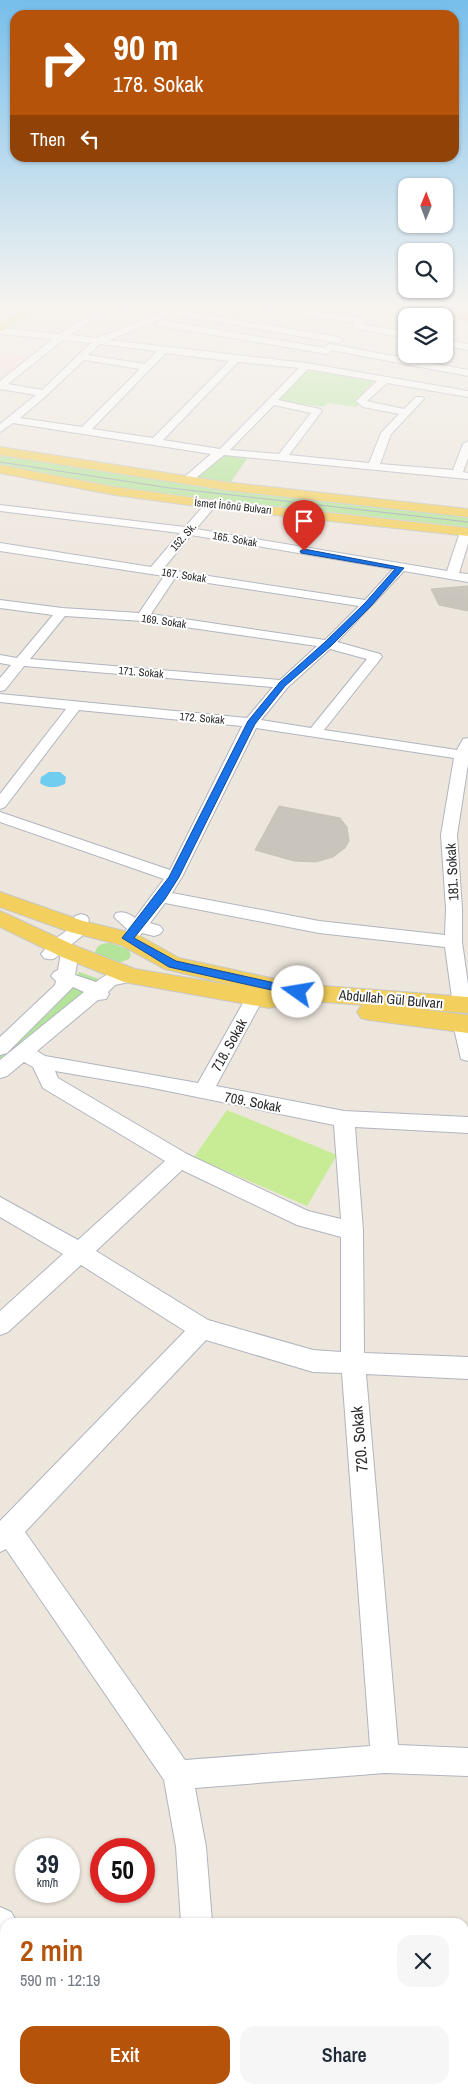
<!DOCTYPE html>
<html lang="en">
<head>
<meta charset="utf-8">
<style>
  body { margin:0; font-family:"Archivo Narrow",sans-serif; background:#f6f6f7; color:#1f2937; height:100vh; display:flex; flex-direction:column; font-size:19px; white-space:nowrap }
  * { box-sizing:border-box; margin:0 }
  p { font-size:16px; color:#747a83 }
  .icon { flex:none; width:28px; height:28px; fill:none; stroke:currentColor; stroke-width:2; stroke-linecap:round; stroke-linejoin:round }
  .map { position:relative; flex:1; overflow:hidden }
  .details { position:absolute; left:0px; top:1918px; width:469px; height:176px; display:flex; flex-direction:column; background:#fff; border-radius:15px 15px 0 0; box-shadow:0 1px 4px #0004 }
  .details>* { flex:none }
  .hud { position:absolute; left:10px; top:10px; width:449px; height:152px; border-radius:15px; box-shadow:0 1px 4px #0004; background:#b45309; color:#fff; overflow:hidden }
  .needle { width:32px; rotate:1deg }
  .controls { position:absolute; left:398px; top:178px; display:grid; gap:10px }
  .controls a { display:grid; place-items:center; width:55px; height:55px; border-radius:10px; background:#fff; box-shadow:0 1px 4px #0004; font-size:25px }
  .speed { position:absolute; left:15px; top:1838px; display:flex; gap:10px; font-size:25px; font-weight:700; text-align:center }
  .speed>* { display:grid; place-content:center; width:65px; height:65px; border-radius:50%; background:#fff; box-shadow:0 1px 4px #0004; line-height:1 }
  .speed small { font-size:12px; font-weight:400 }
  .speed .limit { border:8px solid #d22; background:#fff; color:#111 }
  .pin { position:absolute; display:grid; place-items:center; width:42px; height:42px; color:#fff; margin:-51px -21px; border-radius:50% 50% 50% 0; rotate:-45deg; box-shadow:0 0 5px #0007 }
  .pin .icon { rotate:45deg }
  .me { position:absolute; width:55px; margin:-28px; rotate:283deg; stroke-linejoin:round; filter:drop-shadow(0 0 4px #0008) }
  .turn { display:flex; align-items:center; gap:18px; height:105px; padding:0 20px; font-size:22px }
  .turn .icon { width:65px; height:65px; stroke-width:2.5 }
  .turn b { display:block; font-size:35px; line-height:42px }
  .then { display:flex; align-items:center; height:48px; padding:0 20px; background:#0003; gap:10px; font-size:19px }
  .round { display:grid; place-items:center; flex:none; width:52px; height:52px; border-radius:15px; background:#f6f6f7 }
  .overview { display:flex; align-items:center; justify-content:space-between; height:85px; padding:0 20px }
  h1 { font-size:30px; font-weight:600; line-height:38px; color:#b45309 }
  .action { display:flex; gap:10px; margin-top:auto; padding:10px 20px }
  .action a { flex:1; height:58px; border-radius:15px; background:#b45309; color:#fff; font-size:20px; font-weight:600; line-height:58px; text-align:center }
  .action a+a { background:#f6f6f7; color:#1f2937 }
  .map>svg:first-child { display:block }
  .medical { fill:#f4dbdc }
  .green { fill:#b3e499 }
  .pitch { fill:#c7ec95 }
  .water { fill:#6fcef0 }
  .building { fill:#c9c4bc; stroke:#c9c2b7 }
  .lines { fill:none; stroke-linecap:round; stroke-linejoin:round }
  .minor-casing { stroke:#b1b4bf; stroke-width:2 }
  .major-casing { stroke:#c8c8c8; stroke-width:2 }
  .highway-casing { stroke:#c8c8c8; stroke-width:3 }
  .minor { fill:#fff; fill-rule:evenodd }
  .major { fill:#f3d05d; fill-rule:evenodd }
  .highway { fill:#ffa057; fill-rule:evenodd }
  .tram { stroke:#a0a3b6; stroke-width:1 }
  .route { fill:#1a73e8; stroke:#114b97 }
  .labels { text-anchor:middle; stroke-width:4; stroke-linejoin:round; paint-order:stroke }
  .far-street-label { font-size:11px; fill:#2b2b2b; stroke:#fff }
  .street-label { font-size:14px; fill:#2b2b2b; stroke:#fff }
  .near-street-label { font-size:16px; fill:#2b2b2b; stroke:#fff }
</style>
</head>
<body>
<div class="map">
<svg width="468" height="2093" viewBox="0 0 468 2093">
  <rect width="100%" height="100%" fill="#ede6dd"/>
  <polygon class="medical" points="0,353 29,357 0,381"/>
  <g class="green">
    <polygon points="310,371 375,380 357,400 360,403 357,407 328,403 324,407 278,401 304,373"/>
    <polygon points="0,453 468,515 468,527 148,492 0,467"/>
    <polygon points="220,455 247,459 230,483 194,479"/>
    <path d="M110,943L128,949L131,955L129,959L116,964L95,954C95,946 102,943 110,943Z"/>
    <polygon points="79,972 99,979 0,1059 0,1055 49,1013 67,994"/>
  </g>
  <polygon class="pitch" points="227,1110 337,1155 307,1206 194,1157"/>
  <path class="water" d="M49,772H60L66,777L65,784C56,788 48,789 40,783L41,777Z"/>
  <g class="building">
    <polygon points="468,586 468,611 439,605 431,589"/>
    <polygon points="279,806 340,818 347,827 349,841 345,848 333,857 316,862 294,861 255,850"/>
  </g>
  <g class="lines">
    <defs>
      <g id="minor">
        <path d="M105,306H150L339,337L343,340L339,343L172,314L109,340L306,363L468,391V397L387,383L367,401L404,409L416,397H422L424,399L391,434L380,464L453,470L463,444L468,441V458L463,472L468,473V479L224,455L190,483L186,484L181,481L182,479L211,454L13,423L0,432V424L36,395L0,389V381L53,339L0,334V328L60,334ZM114,306L118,309L162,313L97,338L70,335ZM63,340L91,343L42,390L8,384ZM100,344L157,351L145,364L88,355ZM166,353L229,361L153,438L92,429ZM84,360L140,369L82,427L20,418L47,395ZM238,362L299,368L220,449L163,440ZM308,369L377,381L356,401L363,407L399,414L381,433L369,463L289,455L322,411L320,409L278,400ZM274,405L311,413L279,454L230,450Z"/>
        <polygon points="261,306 279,306 362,318 366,321 362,324 265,309"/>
        <polygon points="159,320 326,348 327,345 330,344 468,370 468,376 331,350 330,353 327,354 156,325 155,323"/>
        <polygon points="356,323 406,332 406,338 353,328 353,324"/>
        <polygon points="444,339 468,344 468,350 444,345"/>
        <path d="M211,501L217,504L196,529L447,571L460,532L462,530L468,529V544L459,573L468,574V582L404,571L337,642L380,654L382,657L324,730L457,750L463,739L468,738V764L457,835L462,909V942L468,984V1010L462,1012L456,1010L453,1005L445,947L319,933L165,903L150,923L160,926L163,930L160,934L154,936L142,933C136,941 133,946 122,943L119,939L127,929L114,917L116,913C124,911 128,913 135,918L164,879L0,822V812L170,870L242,726L79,710L5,807L0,809V794L66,709L0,702V694L247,718L273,687L24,666L5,690L0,691V678L11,665L0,663V655L17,658L53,615L0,608V600L62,608L139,613L164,576L0,551V543L151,567L180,533L0,511V505L185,527L207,502ZM191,535L393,569L365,600L163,569ZM175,578L359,606L325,640L151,614ZM65,616L143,621L317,646L280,680L30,659ZM330,649L367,659L311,728L261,720L288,687ZM256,728L454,758L441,835L446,909L445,935L319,921L172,893L182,877Z"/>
        <path d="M81,914L87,916L89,920L82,936L68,947L76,948L79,952L75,975L96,982C106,973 124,968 138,972L141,976L138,980L115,985L108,992L109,994L106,999L98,1000L37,1051L45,1056L198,1083L248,994L254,993L260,994L263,999L216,1086L344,1111L468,1117V1133L355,1127L363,1231L364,1353L468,1357V1379L366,1374L398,1745L468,1748V1776L385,1773L195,1788L206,1847L212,1922H181L176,1847L164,1780L6,1549L0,1552V1521L185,1331L81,1265L8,1332L0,1335V1311L63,1254L0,1217V1197L78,1240L165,1161L43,1088L33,1067L24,1062L7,1076L0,1078V1060L84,992L73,987L7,1053L0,1055V1037L55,985L56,981L51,976L54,972L58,970L61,952C56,959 52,961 44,958L41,954L51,942L69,929L75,916ZM55,1071L148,1087L334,1125L341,1219L308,1211L187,1154L58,1078ZM182,1170L297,1225L341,1237V1352L313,1350L208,1320L96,1251ZM206,1340L313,1372L342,1373L370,1746L185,1760L25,1532Z"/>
        <polygon points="462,1017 468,1019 468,1061 461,1059 453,1024 455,1019"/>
        <polygon points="0,1907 11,1912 17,1922 5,1922 5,1948 0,1946"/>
        <polygon points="468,1991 468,2023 464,2024 464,1992"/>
        <polygon points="5,2073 5,2089 27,2089 25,2093 0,2093 0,2074"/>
        <polygon points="74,2089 108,2089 109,2093 75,2093"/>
      </g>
      <g id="major">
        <polygon points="33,306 45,306 0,332 0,324"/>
        <path d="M366,306C379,305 417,306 426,314L425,316L371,309Z"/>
        <polygon points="0,447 225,482 468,509 468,517 225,490 0,455"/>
        <polygon points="0,465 115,487 211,500 468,528 468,536 211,508 115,495 0,473"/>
        <polygon points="0,892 83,921 136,934 179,958 298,984 468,997 468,1013 416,1009 468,1015 468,1033 369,1020 361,1018 357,1012 361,1006 364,1005 298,1000 278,996 280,1000 277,1006 269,1008 124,982 62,957 0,927 0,911 78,947 135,969 236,986 165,969 121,945 70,932 0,907"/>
      </g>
      <polygon id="highway" points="386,306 414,306 468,313 468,321 392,310"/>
    </defs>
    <use href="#minor" class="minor-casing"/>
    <use href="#major" class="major-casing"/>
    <use href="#highway" class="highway-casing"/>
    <use href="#minor" class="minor"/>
    <use href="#major" class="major"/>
    <use href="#highway" class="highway"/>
    <polyline class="tram" points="0,462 170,488 468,522"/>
  </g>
  <linearGradient id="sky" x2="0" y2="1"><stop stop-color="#77beeb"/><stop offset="0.51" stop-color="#f7f4f0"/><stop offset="1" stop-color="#f7f4f0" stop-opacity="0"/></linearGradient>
  <rect width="468" height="599" fill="url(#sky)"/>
  <polygon class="route" points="304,549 404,568 371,606 331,646 285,686 255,724 179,877 165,899 134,938 176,961 302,989 304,992 302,994 298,996 169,967 122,938 169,877 248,721 280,682 325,642 365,603 395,569 301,553 300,551"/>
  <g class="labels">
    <g class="far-street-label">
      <text transform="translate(233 506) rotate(6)" y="4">İsmet İnönü Bulvarı</text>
      <text transform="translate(183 537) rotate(-49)" y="4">152. Sk.</text>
      <text transform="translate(235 539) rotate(10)" y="4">165. Sokak</text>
      <text transform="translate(184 575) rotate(9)" y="4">167. Sokak</text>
      <text transform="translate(164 621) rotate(8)" y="4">169. Sokak</text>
      <text transform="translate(141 672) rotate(5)" y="4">171. Sokak</text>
      <text transform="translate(202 718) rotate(5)" y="4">172. Sokak</text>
    </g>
    <g class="street-label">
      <text transform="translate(452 872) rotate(-93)" y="5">181. Sokak</text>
      <text transform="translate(391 999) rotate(5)" y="5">Abdullah Gül Bulvarı</text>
      <text transform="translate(229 1045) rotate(-61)" y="5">718. Sokak</text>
      <text transform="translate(253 1102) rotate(11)" y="5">709. Sokak</text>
    </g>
    <g class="near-street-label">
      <text transform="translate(359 1439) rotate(-95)" y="6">720. Sokak</text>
    </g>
  </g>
</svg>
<div class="controls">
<a><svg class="needle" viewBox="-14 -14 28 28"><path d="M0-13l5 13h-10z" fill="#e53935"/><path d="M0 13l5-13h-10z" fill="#747a83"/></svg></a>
<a><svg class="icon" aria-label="search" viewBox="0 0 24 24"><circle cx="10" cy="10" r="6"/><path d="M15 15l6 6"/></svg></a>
<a><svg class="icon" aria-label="layers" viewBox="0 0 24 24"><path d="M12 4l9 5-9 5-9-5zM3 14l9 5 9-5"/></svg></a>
</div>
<div class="speed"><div>39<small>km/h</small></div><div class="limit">50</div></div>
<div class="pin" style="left:304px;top:551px;background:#d93025"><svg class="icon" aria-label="arrive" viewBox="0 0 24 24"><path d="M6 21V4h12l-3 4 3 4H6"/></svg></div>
<svg class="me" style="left:298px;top:992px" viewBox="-20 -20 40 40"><circle r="19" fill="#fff"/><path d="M0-13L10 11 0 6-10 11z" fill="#1a73e8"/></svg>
<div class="hud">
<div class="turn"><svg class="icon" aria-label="right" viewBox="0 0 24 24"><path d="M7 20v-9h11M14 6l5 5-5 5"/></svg><div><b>90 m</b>178. Sokak</div></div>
<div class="then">Then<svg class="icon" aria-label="left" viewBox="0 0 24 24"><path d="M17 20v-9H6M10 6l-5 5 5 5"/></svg></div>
</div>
<section class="details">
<div class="overview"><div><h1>2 min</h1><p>590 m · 12:19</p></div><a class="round"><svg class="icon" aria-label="close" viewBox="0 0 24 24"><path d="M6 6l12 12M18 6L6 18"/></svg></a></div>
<div class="action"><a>Exit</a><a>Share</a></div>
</section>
</div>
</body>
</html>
